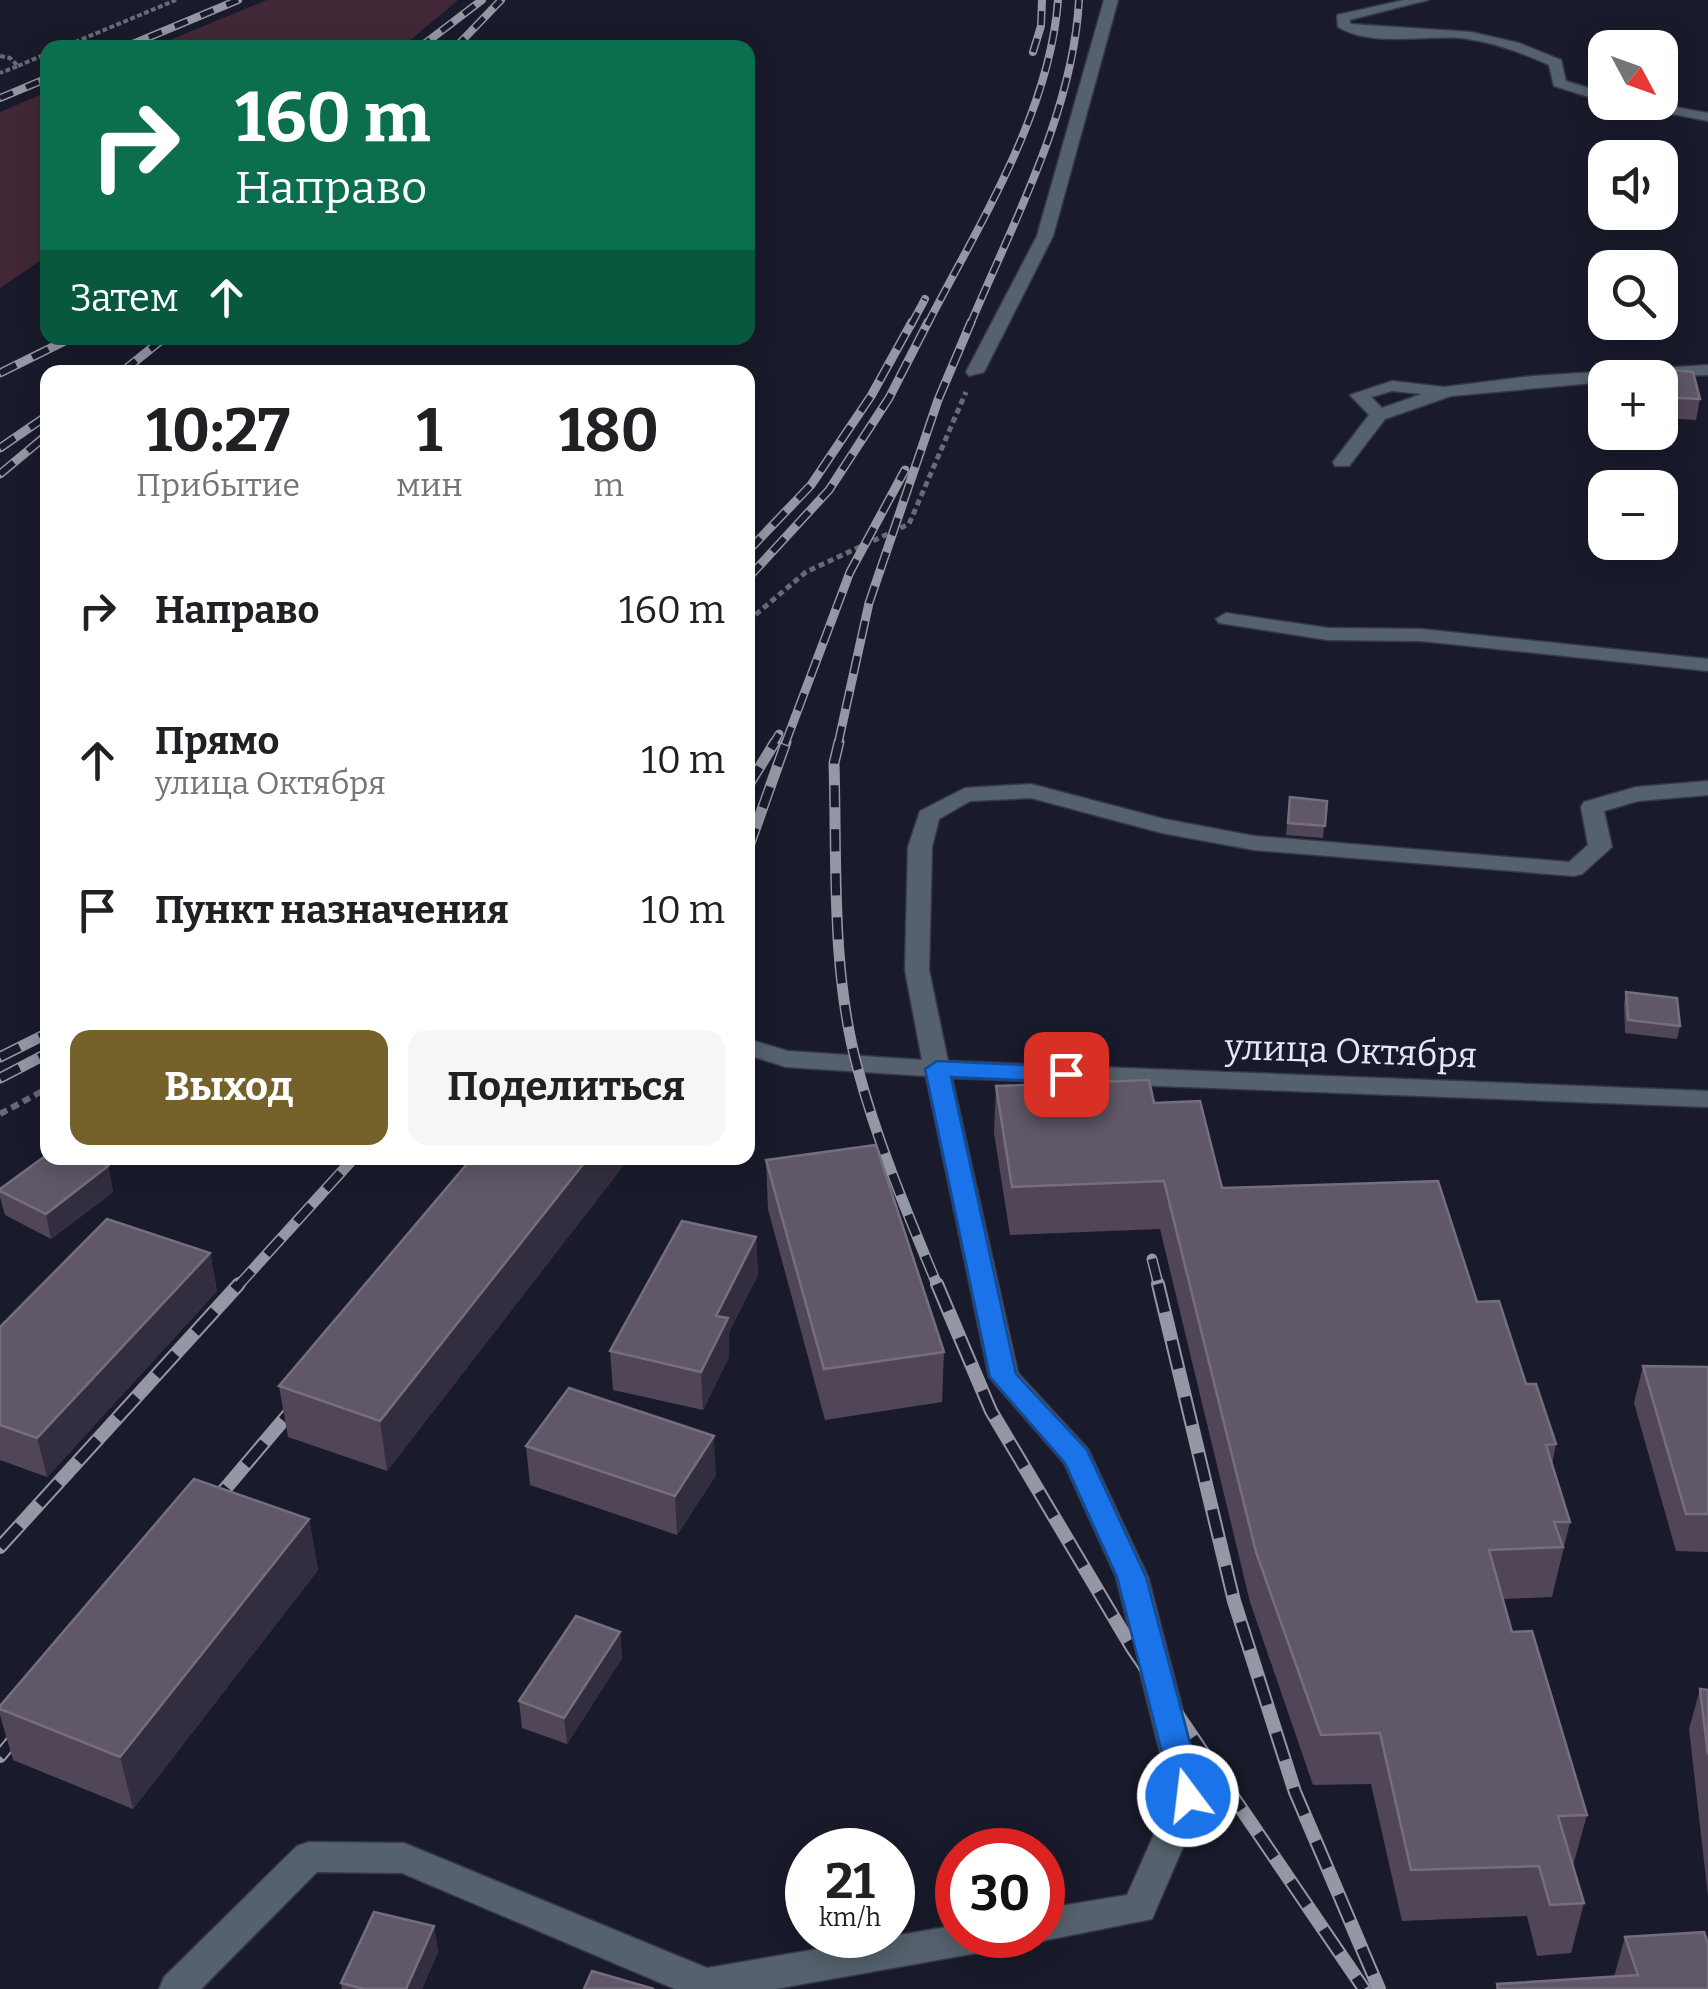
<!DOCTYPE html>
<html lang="ru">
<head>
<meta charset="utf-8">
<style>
  body { margin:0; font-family:Bitter,serif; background:#f6f6f6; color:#202124; height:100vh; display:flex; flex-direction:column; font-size:38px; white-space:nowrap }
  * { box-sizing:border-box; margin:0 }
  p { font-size:32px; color:#757577 }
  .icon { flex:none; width:55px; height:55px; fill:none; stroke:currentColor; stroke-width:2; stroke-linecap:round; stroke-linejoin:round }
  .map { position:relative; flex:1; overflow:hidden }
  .drawer { position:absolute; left:40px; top:365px; width:715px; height:800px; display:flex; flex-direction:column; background:#fff; border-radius:20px; box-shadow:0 5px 25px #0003 }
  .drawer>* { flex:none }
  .top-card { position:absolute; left:40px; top:40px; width:715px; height:305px; border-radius:20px; box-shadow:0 5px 25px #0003; background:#0b6e4f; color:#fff; overflow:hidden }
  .needle { width:65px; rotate:131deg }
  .controls { position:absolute; left:1588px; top:30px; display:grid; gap:20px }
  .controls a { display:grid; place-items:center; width:90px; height:90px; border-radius:20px; background:#fff; box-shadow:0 5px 25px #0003; font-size:50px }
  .speed { position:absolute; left:785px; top:1828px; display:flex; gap:20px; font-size:50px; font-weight:700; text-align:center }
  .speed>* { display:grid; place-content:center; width:130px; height:130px; border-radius:50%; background:#fff; box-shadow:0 5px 25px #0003; line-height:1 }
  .speed small { font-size:25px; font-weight:400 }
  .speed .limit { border:15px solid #d22; background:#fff; color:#111 }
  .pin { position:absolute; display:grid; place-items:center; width:85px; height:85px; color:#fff; margin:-42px; border-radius:20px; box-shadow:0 5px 15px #0006 }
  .me { position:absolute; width:110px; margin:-55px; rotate:345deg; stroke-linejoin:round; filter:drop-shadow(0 0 8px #0008) }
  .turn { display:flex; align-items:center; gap:35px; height:210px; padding:0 30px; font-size:45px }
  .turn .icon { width:130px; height:130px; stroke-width:2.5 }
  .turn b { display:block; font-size:70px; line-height:85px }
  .then { display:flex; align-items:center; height:95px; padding:0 30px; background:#0003; gap:20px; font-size:38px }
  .eta { display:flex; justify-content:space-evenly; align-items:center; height:170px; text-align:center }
  .eta b { font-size:60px; font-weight:700; line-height:70px }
  .primary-button { display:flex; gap:20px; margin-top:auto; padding:20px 30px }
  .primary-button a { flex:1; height:115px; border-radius:20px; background:#75622b; color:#fff; font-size:40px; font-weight:700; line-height:115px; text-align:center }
  .primary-button a+a { background:#f6f6f6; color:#202124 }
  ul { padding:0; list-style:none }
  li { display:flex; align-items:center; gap:30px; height:150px; padding:0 30px }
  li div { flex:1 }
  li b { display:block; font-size:38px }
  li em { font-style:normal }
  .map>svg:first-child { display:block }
  .green { fill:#422836 }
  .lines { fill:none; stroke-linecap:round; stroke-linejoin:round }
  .minor-casing { stroke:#363848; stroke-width:3 }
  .path-far2 { stroke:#686a79; stroke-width:4; stroke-dasharray:5 2.5; stroke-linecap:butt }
  .path-far1 { stroke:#686a79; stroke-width:5; stroke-dasharray:6 4; stroke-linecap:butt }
  .path { stroke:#686a79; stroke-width:6; stroke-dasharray:8 5; stroke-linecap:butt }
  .minor { fill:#55626d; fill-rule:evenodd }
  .rail-far3-casing { stroke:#9597a5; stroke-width:8 }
  .rail-far2-casing { stroke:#9597a5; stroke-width:9 }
  .rail-far1-casing { stroke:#9597a5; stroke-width:11 }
  .rail-casing { stroke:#9597a5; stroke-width:14 }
  .rail-far3 { stroke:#191b2c; stroke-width:5; stroke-dasharray:14; stroke-linecap:butt }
  .rail-far2 { stroke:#191b2c; stroke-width:6; stroke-dasharray:18; stroke-linecap:butt }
  .rail-far1 { stroke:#191b2c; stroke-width:8; stroke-dasharray:22; stroke-linecap:butt }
  .rail { stroke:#191b2c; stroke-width:10; stroke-dasharray:29; stroke-linecap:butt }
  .wall { fill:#504657 }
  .shaded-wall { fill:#332e3f }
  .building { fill:#605768; stroke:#756e7d; stroke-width:2.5 }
  .route { fill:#1a73e8; stroke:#114b97; stroke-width:2.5 }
  .labels { text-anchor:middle; stroke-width:8; stroke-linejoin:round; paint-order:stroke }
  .street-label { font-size:35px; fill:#e5e7f3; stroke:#191b2c }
</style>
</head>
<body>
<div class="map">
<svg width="1708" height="1989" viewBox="0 0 1708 1989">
  <rect width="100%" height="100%" fill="#191b2c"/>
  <g class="green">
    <polygon points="267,0 458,0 402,47 153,47"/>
    <polygon points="47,92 47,256 0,288 0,112"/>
  </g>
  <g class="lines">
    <defs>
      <g id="minor">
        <polygon points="1104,0 1118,0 1053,236 984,372 969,376 966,372 1037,236"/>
        <path d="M1404,0H1428L1349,20L1351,24L1471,32L1519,43L1561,60L1566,81L1605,93V102L1554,86L1549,65C1521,52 1492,42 1461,38C1424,35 1370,47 1338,27L1337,15Z"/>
        <polygon points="1611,102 1647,102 1708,113 1708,121"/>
        <path d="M1708,365V375L1605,378V382L1451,396L1385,419L1349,466H1335L1333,462L1369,415L1350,395L1392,381L1444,387L1533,376ZM1392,391L1422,394L1382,408L1371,397Z"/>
        <polygon points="1226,613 1328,628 1421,629 1708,659 1708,671 1421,641 1328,640 1219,623 1216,619"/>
        <polygon points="1708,781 1708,795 1638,801 1604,811 1612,847 1582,874 1574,876 1254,850 1162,833 1031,798 970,801 939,819 932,847 929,970 948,1061 1708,1091 1708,1107 952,1078 1018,1373 1088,1449 1148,1577 1205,1796 1152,1919 1042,1941 1029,1936 1042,1935 1042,1909 1127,1895 1171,1796 1116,1577 1064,1463 989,1377 926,1076 786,1067 748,1055 748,1039 788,1051 922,1060 905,970 908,847 920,811 965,788 1031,784 1164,819 1254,836 1569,862 1588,845 1581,807 1584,802 1636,787"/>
        <polygon points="309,1842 404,1843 707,1968 958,1925 958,1935 1006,1935 1001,1946 988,1951 775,1989 675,1989 402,1873 317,1872 201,1989 159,1989 164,1977 297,1846"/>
      </g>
    </defs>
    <use href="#minor" class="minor-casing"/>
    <g class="path-far2">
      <polyline points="61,48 176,0"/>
      <polyline points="0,56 10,58 18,66 0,73"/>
      <polyline points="18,66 48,53"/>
    </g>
    <polyline class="path-far1" points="748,621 806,572 909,524 966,392"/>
    <polyline class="path" points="0,1114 48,1088"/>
    <use href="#minor" class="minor"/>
    <defs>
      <g id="rail-far3">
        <polyline points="123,48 238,0"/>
        <polyline points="419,48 482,0"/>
        <polyline points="455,48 501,0"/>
        <polyline points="1033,52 1041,26 1042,0"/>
        <polyline points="0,98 48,78"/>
        <polyline points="911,325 925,299"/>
        <path d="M927,325C978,226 1050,113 1058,0"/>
        <path d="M970,325C1013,222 1073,113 1079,0"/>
      </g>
      <g id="rail-far2">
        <polyline points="122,372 164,338"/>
        <polyline points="0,373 71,338"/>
        <polyline points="0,448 48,415"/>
        <polyline points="0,474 48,434"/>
        <polyline points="748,551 811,485 871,396 912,322"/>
        <polyline points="748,578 829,490 889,398 928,322"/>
        <polyline points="773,744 779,734"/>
        <polyline points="785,744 850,572 905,470"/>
        <polyline points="838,744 869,603 938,400 971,322"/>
      </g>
      <g id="rail-far1">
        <path d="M839,742L834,763C837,863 831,969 857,1066C877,1142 908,1215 938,1287"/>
        <polyline points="748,786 775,742"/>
        <polyline points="748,849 786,742"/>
        <polyline points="0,1057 48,1033"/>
        <polyline points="0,1078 48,1053"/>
        <polyline points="1152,1259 1159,1287"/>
        <polyline points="237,1287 354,1158"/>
      </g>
      <g id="rail">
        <polyline points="937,1284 991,1411 1132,1648 1364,1989"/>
        <polyline points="1158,1284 1234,1601 1295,1792 1379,1989"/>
        <polyline points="208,1509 302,1398"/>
        <polyline points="0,1547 239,1284"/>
        <polyline points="0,1756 27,1723"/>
      </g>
    </defs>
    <use href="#rail-far3" class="rail-far3-casing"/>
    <use href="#rail-far2" class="rail-far2-casing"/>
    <use href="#rail-far1" class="rail-far1-casing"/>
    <use href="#rail" class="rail-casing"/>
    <use href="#rail-far3" class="rail-far3"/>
    <use href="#rail-far2" class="rail-far2"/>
    <use href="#rail-far1" class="rail-far1"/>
    <use href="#rail" class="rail"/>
  </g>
  <g class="wall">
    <polygon points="1648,368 1700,399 1696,420 1660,418 1660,378 1647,378"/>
    <polygon points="1290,797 1327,801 1323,838 1286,835"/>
    <polygon points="1626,992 1680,1026 1677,1039 1625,1033 1624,1004"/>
    <polygon points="996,1086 1154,1103 1222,1188 1477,1302 1526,1384 1556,1444 1552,1464 1570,1522 1552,1597 1503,1599 1512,1632 1587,1815 1573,1866 1584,1903 1571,1953 1537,1956 1527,1916 1402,1921 1371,1784 1313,1785 1250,1602 1160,1229 1010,1235 994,1133"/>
    <polygon points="766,1160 944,1352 942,1402 825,1420 768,1209"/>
    <polygon points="108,1166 113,1192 51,1239 5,1215 0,1197 0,1189"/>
    <polygon points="623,1166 387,1471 288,1437 279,1386"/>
    <polygon points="756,1237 758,1275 729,1332 729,1357 703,1410 613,1390 610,1351"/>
    <polygon points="210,1253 217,1291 47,1477 0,1460 0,1327"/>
    <polygon points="1643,1366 1708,1367 1708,1552 1676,1551 1634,1403"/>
    <polygon points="526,1446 716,1475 677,1535 530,1485"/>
    <polygon points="309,1519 318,1570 133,1809 13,1760 0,1715 0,1706"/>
    <polygon points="620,1632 622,1658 567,1744 522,1728 519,1701"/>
    <polygon points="1700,1689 1708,1690 1708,1896 1689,1729"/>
    <polygon points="434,1926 438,1952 422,1989 342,1989 341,1983"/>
    <polygon points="1625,1937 1708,1989 1496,1989 1497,1984 1614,1977"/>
  </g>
  <g class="shaded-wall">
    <polygon points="588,1158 623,1158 623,1166 387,1471 380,1421"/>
    <polygon points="108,1166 113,1192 51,1239 46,1214"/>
    <polygon points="756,1237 758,1275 729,1332 729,1357 703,1410 701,1372 716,1316"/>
    <polygon points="210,1253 217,1291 47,1477 37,1438"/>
    <polygon points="714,1436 716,1475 677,1535 675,1496"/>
    <polygon points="309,1519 318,1570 133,1809 120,1757"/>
    <polygon points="620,1632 622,1658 567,1744 564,1718"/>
    <polygon points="434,1926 438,1952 422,1989 406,1989"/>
  </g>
  <g class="building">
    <polygon points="1648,368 1693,372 1700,399 1660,397 1660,378 1650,378"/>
    <polygon points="1290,797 1327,801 1325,826 1288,823"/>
    <polygon points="1626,992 1677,998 1680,1026 1628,1020"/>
    <polygon points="1149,1080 1154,1103 1200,1101 1222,1188 1438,1181 1477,1302 1499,1301 1526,1384 1536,1384 1556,1444 1546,1445 1570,1522 1554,1522 1563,1547 1489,1550 1512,1632 1532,1631 1587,1815 1558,1816 1584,1903 1550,1905 1539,1866 1411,1870 1380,1733 1321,1735 1256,1552 1164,1181 1012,1187 996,1086"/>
    <polygon points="876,1145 944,1352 824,1369 766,1160"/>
    <polygon points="48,1154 48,1158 89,1158 108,1166 46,1214 0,1191 0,1189"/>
    <polygon points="472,1158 588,1158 380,1421 279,1386"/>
    <polygon points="107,1219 210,1253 37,1438 0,1425 0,1327"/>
    <polygon points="682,1221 756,1237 716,1316 728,1318 701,1372 610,1351"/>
    <polygon points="1643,1366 1708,1367 1708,1514 1686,1514"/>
    <polygon points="569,1388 714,1436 675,1496 526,1446"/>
    <polygon points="194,1479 309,1519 120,1757 0,1709 0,1706"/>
    <polygon points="576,1616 620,1632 564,1718 519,1701"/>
    <polygon points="1700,1689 1708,1690 1708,1755"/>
    <polygon points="374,1912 434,1926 406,1989 364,1989 341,1983"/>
    <polygon points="1704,1932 1708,1944 1708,1989 1498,1989 1497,1984 1638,1975 1625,1937"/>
    <polygon points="592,1971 654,1989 584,1989"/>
  </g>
  <polygon class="route" points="937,1061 1066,1067 1078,1074 1066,1082 951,1077 1016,1374 1087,1450 1146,1577 1204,1796 1199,1805 1188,1809 1177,1805 1173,1796 1117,1577 1065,1463 990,1377 925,1069"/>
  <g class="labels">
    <g class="street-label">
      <text transform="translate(1351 1051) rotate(2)" y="12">улица Октября</text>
    </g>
  </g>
</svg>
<div class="controls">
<a><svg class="needle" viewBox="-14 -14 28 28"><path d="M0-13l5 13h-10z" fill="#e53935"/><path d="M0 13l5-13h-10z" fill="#757577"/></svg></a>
<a><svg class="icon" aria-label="sound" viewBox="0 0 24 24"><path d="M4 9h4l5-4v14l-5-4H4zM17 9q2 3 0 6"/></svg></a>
<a><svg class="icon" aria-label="search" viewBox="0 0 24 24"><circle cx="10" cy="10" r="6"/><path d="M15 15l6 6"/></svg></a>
<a>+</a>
<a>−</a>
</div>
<div class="speed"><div>21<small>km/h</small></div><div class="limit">30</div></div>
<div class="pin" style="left:1066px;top:1074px;background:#d93025"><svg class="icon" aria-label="arrive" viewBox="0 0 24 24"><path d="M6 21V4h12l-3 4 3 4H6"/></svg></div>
<svg class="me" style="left:1188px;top:1796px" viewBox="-20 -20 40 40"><circle r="17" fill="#1a73e8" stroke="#fff" stroke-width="3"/><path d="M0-11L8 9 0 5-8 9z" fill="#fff"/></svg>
<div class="top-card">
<div class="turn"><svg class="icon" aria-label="right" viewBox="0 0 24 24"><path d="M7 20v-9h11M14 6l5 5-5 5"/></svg><div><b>160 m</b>Направо</div></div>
<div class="then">Затем<svg class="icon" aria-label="ahead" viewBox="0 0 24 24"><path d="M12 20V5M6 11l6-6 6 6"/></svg></div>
</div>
<section class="drawer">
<div class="eta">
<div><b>10:27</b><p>Прибытие</p></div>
<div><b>1</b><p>мин</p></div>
<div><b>180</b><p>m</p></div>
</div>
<ul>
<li><svg class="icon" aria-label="right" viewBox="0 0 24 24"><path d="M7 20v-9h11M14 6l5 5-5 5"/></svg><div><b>Направо</b></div><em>160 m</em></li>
<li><svg class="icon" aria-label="ahead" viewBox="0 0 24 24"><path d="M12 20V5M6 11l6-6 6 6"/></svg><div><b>Прямо</b><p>улица Октября</p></div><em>10 m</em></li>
<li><svg class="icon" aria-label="arrive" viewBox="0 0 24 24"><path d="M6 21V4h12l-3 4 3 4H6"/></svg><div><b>Пункт назначения</b></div><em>10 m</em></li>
</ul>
<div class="primary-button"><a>Выход</a><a>Поделиться</a></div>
</section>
</div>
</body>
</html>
